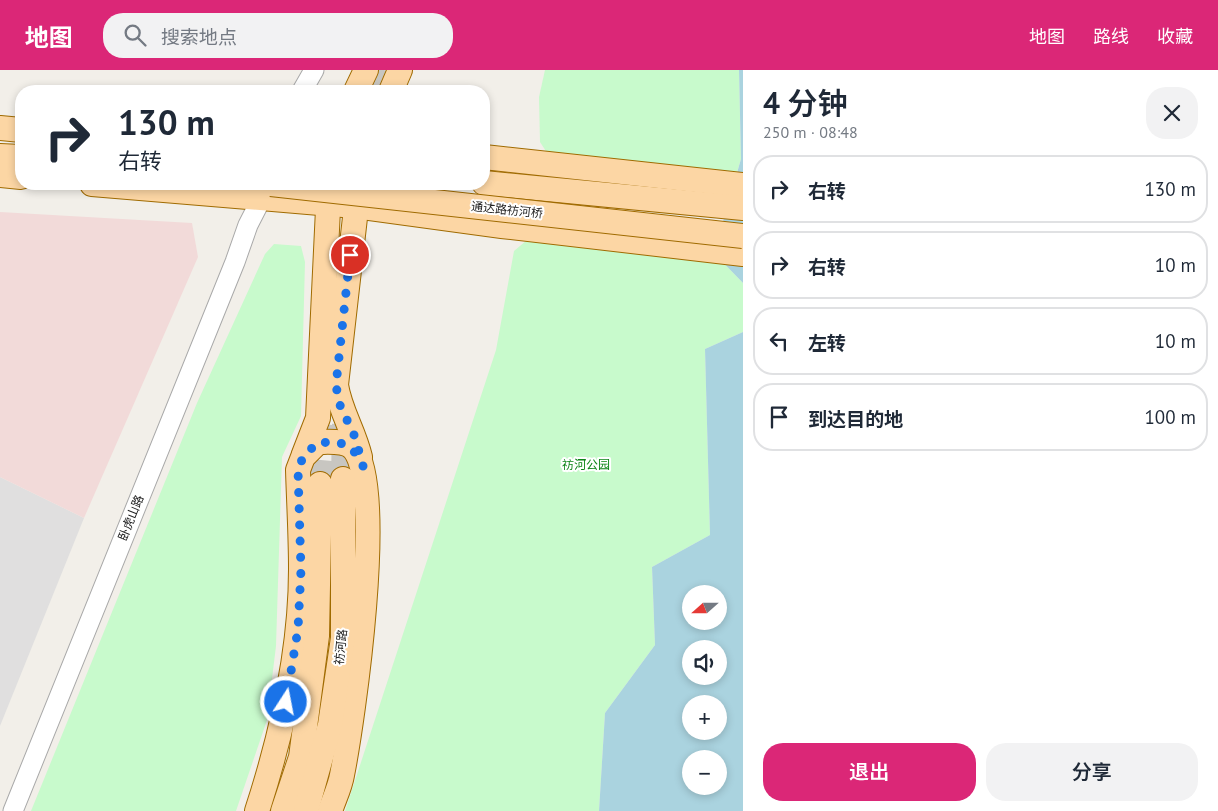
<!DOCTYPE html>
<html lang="zh">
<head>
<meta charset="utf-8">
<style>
  body { margin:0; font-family:"PT Sans","Noto Sans SC",sans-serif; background:#f2f2f3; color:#1f2937; height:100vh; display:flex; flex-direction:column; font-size:19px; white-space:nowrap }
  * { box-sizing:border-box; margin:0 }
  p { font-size:16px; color:#747a83 }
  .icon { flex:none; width:28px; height:28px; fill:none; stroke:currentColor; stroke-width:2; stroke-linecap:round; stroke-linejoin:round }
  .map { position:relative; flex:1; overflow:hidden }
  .panel { display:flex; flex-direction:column; background:#fff; width:475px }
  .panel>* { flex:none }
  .banner { position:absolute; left:15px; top:15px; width:475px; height:105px; border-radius:20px; box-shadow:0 2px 8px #0003; background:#fff; color:#1f2937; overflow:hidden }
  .needle { width:32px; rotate:249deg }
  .tools { position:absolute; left:682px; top:515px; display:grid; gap:10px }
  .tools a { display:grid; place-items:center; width:45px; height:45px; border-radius:50%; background:#fff; box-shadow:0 2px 8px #0003; font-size:25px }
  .pin { position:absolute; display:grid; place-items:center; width:42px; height:42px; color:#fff; margin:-21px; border:2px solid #fff; border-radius:50%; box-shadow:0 1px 5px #0007 }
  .me { position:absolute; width:55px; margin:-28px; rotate:11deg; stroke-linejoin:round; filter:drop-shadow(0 0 4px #0008) }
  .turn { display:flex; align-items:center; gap:18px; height:105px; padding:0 20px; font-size:22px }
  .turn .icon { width:65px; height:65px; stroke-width:2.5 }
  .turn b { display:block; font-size:35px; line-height:42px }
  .round { display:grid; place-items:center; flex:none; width:52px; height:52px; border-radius:20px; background:#f2f2f3 }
  .headline { display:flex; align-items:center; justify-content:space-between; height:85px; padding:0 20px }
  h1 { font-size:30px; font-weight:600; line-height:38px }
  .button { display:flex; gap:10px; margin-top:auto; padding:10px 20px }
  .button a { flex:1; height:58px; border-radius:20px; background:#db2777; color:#fff; font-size:20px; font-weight:600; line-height:58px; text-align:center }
  .button a+a { background:#f2f2f3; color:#1f2937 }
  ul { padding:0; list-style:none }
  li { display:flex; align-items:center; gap:15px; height:68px; margin:0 10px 8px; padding:0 10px; border:2px solid #e0e1e3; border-radius:20px }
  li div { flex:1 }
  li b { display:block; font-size:19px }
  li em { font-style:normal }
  header { display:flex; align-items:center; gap:30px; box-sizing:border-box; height:70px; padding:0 25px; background:#db2777; color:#fff }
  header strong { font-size:24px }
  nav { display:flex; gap:28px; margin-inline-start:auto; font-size:18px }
  .search { width:350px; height:45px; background:#f2f2f3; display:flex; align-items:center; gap:12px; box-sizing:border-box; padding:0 18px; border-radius:20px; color:#747a83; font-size:19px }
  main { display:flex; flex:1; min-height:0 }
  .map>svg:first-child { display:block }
  .residential { fill:#e0dfdf }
  .commercial { fill:#f2dad9 }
  .park { fill:#c8facc }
  .water { fill:#aad3df; fill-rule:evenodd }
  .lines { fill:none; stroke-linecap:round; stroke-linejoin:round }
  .primary-tunnel { stroke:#c8c6c1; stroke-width:24; stroke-dasharray:24 12; stroke-linecap:butt }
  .tertiary-casing { stroke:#a9a9a9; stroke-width:21 }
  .primary-casing { stroke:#a06b00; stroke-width:26 }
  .tertiary { stroke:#fff; stroke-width:19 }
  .primary { stroke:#fcd6a4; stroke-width:24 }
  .primary-bridge-casing { stroke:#a06b00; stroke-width:26; stroke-linecap:butt }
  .primary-bridge { stroke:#fcd6a4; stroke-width:24 }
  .route { stroke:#1a73e8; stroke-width:9; stroke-dasharray:0 16.2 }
  .labels { text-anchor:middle; stroke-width:4; stroke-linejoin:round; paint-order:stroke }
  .street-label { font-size:12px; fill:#222; stroke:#fff }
  .park-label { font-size:12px; fill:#0c8416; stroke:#fff }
</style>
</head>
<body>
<header>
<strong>地图</strong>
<div class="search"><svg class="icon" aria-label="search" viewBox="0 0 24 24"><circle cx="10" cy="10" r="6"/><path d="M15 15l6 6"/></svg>搜索地点</div>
<nav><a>地图</a><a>路线</a><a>收藏</a></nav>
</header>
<main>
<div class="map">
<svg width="743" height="741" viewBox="0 0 743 741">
  <rect width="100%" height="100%" fill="#f2efe9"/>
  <polygon class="residential" points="0,407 84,448 0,656"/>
  <polygon class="commercial" points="0,142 192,153 198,187 84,448 0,407"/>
  <g class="park">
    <polygon points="545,0 739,0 741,89 735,109 555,95 540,72 539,27"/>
    <polygon points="533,165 714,183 743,213 743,262 705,279 710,465 652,497 655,575 605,643 599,741 345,741 496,280 514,181"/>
    <polygon points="274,174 301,176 305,192 301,346 282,387 276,576 267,650 236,741 31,741 197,333 265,184"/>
  </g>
  <g class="water">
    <polygon points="739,0 743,0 743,213 714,183 741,89"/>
    <path d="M743,262V741H599L605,643L655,575L652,497L710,465L705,279ZM691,524H719V551H691ZM691,579H719V606H691ZM691,634H719V661H691ZM691,689H719V716H691Z"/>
  </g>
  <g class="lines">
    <g class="primary-tunnel">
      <polyline points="377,21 384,0"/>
      <polyline points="343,409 344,354"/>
      <polyline points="320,414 326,351"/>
    </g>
    <defs>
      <g id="tertiary">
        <polyline points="302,21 314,0"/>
        <polyline points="13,741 235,192 248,155 267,118"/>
      </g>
      <g id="primary">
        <polyline points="356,21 366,0"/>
        <polyline points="391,21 400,0"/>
        <polyline points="0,58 21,60"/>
        <polyline points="0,86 21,87"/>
        <polyline points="484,87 743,115"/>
        <polyline points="0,105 21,107"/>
        <polyline points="484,113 743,138"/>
        <polyline points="92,114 355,136 502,156 743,184"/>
        <path d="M358,121L336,315C340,341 354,361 360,387"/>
        <polyline points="304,384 318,348 329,118"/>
        <path d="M257,741C282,664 301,581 301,499C301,466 299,433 298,400L303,387L318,372C330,372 346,370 354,379C386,419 353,650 342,705C340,717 334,729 330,741"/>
        <polyline points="283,741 301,687 317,566 320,414"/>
        <polyline points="306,741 330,655 343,568 343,409"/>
      </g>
    </defs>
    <use href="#tertiary" class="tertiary-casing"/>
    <use href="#primary" class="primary-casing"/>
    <use href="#tertiary" class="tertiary"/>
    <use href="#primary" class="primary"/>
    <defs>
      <polyline id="primary-bridge" points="271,114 743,166"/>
    </defs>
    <use href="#primary-bridge" class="primary-bridge-casing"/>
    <use href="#primary-bridge" class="primary-bridge"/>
  </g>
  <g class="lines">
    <path class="route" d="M286,632L298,559L301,500L298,400L303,387L318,372C346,374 348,369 363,396L355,367L339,333L336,315L350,185"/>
  </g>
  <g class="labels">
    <g class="street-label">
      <text transform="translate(507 140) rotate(6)" y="4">通达路祊河桥</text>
      <text transform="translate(131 448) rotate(-68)" y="4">卧虎山路</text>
      <text transform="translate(341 577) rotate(-84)" y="4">祊河路</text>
    </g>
    <g class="park-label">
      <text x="586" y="399">祊河公园</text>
    </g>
  </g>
</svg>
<div class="tools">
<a><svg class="needle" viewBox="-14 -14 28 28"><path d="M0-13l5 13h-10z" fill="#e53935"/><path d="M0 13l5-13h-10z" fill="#747a83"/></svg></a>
<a><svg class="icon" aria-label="sound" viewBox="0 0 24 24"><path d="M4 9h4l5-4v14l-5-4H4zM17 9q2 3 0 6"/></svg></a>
<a>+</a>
<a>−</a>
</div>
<div class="pin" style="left:350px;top:185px;background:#d93025"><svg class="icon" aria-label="arrive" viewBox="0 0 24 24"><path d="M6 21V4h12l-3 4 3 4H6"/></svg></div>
<svg class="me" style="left:286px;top:632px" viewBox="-20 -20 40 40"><circle r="17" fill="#1a73e8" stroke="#fff" stroke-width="3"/><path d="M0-11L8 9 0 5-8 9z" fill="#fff"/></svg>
<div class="banner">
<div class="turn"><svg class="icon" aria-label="right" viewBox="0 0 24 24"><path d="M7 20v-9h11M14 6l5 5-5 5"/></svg><div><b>130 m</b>右转</div></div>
</div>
</div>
<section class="panel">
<div class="headline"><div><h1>4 分钟</h1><p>250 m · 08:48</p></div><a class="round"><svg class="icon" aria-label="close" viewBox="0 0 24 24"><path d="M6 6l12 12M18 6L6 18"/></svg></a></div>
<ul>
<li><svg class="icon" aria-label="right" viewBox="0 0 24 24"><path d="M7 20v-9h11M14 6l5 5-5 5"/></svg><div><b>右转</b></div><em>130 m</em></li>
<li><svg class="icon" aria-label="right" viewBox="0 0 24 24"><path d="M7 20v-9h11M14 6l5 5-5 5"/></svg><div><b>右转</b></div><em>10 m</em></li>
<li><svg class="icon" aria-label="left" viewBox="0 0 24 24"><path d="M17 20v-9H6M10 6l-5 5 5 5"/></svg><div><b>左转</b></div><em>10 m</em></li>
<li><svg class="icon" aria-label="arrive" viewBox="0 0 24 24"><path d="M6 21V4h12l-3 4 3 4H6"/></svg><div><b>到达目的地</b></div><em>100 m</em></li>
</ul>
<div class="button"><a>退出</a><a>分享</a></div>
</section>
</main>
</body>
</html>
